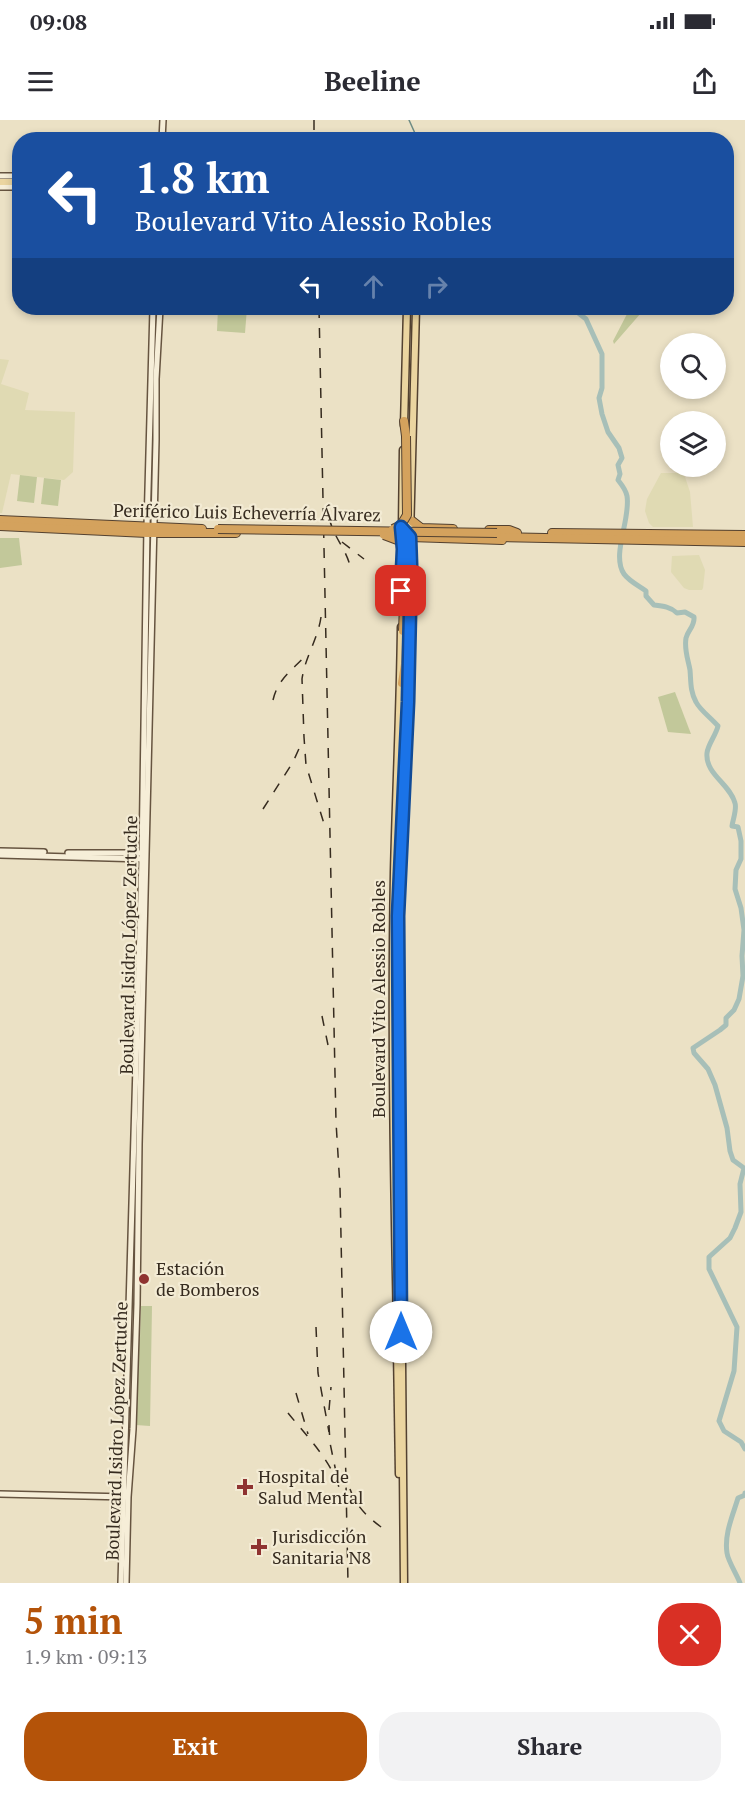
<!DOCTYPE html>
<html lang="en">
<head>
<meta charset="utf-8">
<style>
  body { margin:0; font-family:"PT Serif",serif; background:#f2f2f3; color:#2b2b33; height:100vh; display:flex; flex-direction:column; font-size:22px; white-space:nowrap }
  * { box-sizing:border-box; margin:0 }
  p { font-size:20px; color:#7c7c81 }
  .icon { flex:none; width:33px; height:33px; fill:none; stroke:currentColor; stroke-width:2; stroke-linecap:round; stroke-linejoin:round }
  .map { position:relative; height:1463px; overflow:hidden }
  .drawer { display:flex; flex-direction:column; background:#fff; flex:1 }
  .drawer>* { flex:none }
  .banner { position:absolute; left:12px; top:12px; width:722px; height:183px; border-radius:24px; box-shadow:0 3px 9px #0003; background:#1a4fa0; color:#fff; overflow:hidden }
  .tools { position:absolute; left:660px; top:213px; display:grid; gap:12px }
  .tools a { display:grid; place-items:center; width:66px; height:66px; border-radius:50%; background:#fff; box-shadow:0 3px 9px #0003; font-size:30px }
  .pin { position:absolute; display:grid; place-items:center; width:51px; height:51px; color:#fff; margin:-26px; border-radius:12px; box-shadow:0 3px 9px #0006 }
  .me { position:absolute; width:66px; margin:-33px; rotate:0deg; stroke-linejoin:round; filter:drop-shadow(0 0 4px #0008) }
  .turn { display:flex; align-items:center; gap:21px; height:126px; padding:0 24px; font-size:27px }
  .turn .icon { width:78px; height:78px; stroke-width:2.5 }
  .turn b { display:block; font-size:42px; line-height:51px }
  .lanes { display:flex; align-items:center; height:57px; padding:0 24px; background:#0003; justify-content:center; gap:30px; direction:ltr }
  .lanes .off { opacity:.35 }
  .round { display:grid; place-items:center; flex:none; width:63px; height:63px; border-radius:24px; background:#f2f2f3 }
  .overview { display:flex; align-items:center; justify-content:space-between; height:102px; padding:0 24px }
  h1 { font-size:36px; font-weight:800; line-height:45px; color:#b45309 }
  .action { display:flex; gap:12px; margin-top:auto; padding:12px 24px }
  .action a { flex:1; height:69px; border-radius:24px; background:#b45309; color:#fff; font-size:24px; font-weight:800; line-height:69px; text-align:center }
  .action a+a { background:#f2f2f3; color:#2b2b33 }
  .status { display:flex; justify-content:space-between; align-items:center; height:42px; padding:0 30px; background:#fff; direction:ltr }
  .status svg { height:16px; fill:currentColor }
  header { display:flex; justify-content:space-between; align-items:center; height:78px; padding:0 24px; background:#fff; font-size:27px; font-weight:800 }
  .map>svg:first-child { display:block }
  .farmland { fill:#e0dab3 }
  .green { fill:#c2c89a }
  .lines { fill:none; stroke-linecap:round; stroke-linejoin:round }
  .stream { stroke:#6e8c85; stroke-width:1.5 }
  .river { stroke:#a7bfb8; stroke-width:5 }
  .secondary-casing { stroke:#665440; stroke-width:8 }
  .primary-casing { stroke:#534130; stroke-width:9 }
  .highway-casing { stroke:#534130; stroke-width:10 }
  .secondary { stroke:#f6eed8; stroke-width:5 }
  .primary { stroke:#ebd5a0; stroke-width:6 }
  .highway { stroke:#d4a25d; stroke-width:8 }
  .rail { stroke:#362b1f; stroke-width:1.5; stroke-dasharray:10 10; stroke-linecap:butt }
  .highway-bridge-casing { stroke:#534130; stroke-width:10; stroke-linecap:butt }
  .highway-bridge { stroke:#d4a25d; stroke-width:8 }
  .route-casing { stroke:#114b97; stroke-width:15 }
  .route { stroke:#1a73e8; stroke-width:10 }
  .poi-dot { fill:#8f3331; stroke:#f3ebd4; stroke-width:2 }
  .labels { text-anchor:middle; stroke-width:4.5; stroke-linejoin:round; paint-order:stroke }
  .street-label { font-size:18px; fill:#362b1f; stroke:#f3ebd4 }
  .poi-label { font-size:18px; fill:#362b1f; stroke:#f3ebd4; text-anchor:start }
</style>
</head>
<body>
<div class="status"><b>09:08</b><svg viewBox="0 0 49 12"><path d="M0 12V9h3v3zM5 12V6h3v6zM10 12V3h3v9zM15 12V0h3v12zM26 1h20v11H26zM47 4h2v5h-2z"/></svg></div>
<header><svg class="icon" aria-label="menu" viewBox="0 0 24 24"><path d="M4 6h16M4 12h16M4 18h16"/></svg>Beeline<svg class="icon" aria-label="share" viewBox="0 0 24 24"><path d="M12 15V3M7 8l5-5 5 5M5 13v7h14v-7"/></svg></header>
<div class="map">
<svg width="745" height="1463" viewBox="0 0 745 1463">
  <rect width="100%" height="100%" fill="#ebe1c5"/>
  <g class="farmland">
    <polygon points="0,239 9,240 1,264 29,273 25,290 75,292 73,352 64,360 11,354 2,393 0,393"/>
    <polygon points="661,353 681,353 685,357 690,372 693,407 653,407 649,403 645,391 647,379"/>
    <polygon points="699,435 705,450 703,468 702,470 689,470 684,468 671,452 672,436"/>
  </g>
  <g class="green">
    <polygon points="218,188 247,188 245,213 217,211"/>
    <polygon points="626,188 635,188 641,193 614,224 613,221 627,194"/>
    <polygon points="20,355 37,357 34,383 17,381"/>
    <polygon points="44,358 61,360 58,386 41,384"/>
    <polygon points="0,418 19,418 22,445 0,448"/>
    <polygon points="675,572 691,614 668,612 658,577"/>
    <polygon points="141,1186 152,1186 150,1306 136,1305 137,1222 140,1218"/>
  </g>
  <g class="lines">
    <polyline class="stream" points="409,0 418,20"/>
    <g class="river">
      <path d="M572,188L586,199L602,234V268L599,278L602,294L608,312L619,328L622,338L618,345L620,354L618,360C622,365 626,370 627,376C631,399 611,435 624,454C629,461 639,466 646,471V476L654,485C663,486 671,487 677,493L685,492L694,497C695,506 688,510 686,518C684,530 688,539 690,550C691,561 690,571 696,582C700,590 711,598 718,606C716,615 708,624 707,633C705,654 730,664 735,683C737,689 733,699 732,706L738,707L741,721V739L736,750L735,769L741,788L744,810L742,836L743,856L739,879L734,890L726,898V905L720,910L693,928L694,933L708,949L715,965L727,1008L730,1031L733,1040L744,1048L740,1064L741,1092L735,1108L730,1118L709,1137V1149L737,1207L734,1251L719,1301L724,1311L741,1322L745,1329"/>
      <path d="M740,1463C737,1455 728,1441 727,1433C724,1414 733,1395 738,1378L745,1375V1373"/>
    </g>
    <defs>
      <g id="secondary">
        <polyline points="162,20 163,0"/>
        <polyline points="0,56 20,56"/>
        <polyline points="0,67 20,67"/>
        <polyline points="0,731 44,732"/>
        <polyline points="68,733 143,733"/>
        <polyline points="0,735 145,739"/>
        <polyline points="0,1374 127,1377"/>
        <polyline points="121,1463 142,739 147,406 153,188"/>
        <polyline points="126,1463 128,1377 133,1309 137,1184 139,1024 156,320 156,259 160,188"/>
      </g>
      <g id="primary">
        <polyline points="0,62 20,62"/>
        <polyline points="404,305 407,188"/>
        <polyline points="410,416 416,188"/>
        <polyline points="401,482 403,330"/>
        <polyline points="409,509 411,432"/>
        <path d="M397,1210C394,1058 391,905 394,752C396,670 400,589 401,507"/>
        <polyline points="397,1230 399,1354"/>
        <polyline points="404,1463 398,796 408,540"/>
      </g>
      <g id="highway">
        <polyline points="404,301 406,316"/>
        <polyline points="0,400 202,409"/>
        <polyline points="412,401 421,408 453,409"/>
        <polyline points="0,406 147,413 236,413"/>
        <polyline points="489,410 509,410 517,413"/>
        <polyline points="552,413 745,415"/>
        <polyline points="410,417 502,420"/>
        <polyline points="497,417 745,422"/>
        <path d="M409,437C409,423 408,415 421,408"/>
        <polyline points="402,563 405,544 407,503"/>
      </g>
    </defs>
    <use href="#secondary" class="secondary-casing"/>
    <use href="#primary" class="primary-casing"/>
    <use href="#highway" class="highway-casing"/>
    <use href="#secondary" class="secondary"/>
    <use href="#primary" class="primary"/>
    <use href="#highway" class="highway"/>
    <g class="rail">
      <polyline points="314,0 314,20"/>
      <polyline points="319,188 336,1002 340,1067 348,1463"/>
      <path d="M329,397C333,418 349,431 351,452"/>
      <polyline points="342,422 364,439"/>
      <path d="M321,497C318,519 305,537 302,559L304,617L306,645L325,707"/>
      <path d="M273,580C278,558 293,550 307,534"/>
      <polyline points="263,689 293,642 302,622"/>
      <polyline points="322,896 328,925"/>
      <polyline points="316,1207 318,1253 329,1312"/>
      <polyline points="296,1273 308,1314"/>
      <polyline points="329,1290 331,1267"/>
      <path d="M288,1293C309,1319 336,1345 342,1379"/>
      <polyline points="329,1305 330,1323 336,1352"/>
      <path d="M350,1369C357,1389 371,1400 388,1412"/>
    </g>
    <defs>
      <g id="highway-bridge">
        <polyline points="218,409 497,413"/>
        <polyline points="393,409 401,405 407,395 406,316"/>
        <polyline points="384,415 400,421 406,431 403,511"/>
      </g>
    </defs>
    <use href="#highway-bridge" class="highway-bridge-casing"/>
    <use href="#highway-bridge" class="highway-bridge"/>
  </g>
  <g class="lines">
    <defs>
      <polyline id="route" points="401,471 403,429 401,407 410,417 411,445 408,582 398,796 401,1212"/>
    </defs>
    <use href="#route" class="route-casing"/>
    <use href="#route" class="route"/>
  </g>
  <g class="poi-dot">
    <circle cx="144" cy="1159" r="6"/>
    <path d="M242 1358h6v6h6v6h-6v6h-6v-6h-6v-6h6z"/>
    <path d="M256 1418h6v6h6v6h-6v6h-6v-6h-6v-6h6z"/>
  </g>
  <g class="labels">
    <g class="street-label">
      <text transform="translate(247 393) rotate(1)" y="6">Periférico Luis Echeverría Álvarez</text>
      <text transform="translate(129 825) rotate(-89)" y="6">Boulevard Isidro López Zertuche</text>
      <text transform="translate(379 879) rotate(-90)" y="6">Boulevard Vito Alessio Robles</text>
      <text transform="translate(117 1311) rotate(-88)" y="6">Boulevard Isidro López Zertuche</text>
    </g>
    <g class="poi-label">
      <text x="156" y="1155">Estación<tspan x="156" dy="21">de Bomberos</tspan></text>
      <text x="258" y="1363">Hospital de<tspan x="258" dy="21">Salud Mental</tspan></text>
      <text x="272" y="1423">Jurisdicción<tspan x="272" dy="21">Sanitaria N8</tspan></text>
    </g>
  </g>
</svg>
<div class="tools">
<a><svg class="icon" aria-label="search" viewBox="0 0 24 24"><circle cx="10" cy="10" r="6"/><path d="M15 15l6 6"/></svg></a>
<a><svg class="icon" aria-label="layers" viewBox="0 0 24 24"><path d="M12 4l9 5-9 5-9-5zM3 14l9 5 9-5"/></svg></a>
</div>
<div class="pin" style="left:401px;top:471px;background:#d93025"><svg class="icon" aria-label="arrive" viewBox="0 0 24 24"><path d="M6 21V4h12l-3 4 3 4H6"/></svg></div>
<svg class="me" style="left:401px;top:1212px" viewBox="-20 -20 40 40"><circle r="19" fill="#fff"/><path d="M0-13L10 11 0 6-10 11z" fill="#1a73e8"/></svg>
<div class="banner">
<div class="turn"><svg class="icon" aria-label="left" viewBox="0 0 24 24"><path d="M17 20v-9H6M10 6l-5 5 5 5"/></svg><div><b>1.8 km</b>Boulevard Vito Alessio Robles</div></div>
<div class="lanes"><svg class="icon" aria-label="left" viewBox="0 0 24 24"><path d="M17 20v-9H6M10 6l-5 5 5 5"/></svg><svg class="icon off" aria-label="ahead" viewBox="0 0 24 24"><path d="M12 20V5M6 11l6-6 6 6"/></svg><svg class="icon off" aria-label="right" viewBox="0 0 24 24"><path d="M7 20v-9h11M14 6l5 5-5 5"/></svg></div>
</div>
</div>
<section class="drawer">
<div class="overview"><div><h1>5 min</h1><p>1.9 km · 09:13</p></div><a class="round" style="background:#d93025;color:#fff"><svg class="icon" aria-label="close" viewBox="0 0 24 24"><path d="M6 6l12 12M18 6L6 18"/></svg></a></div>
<div class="action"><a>Exit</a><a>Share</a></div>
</section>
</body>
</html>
